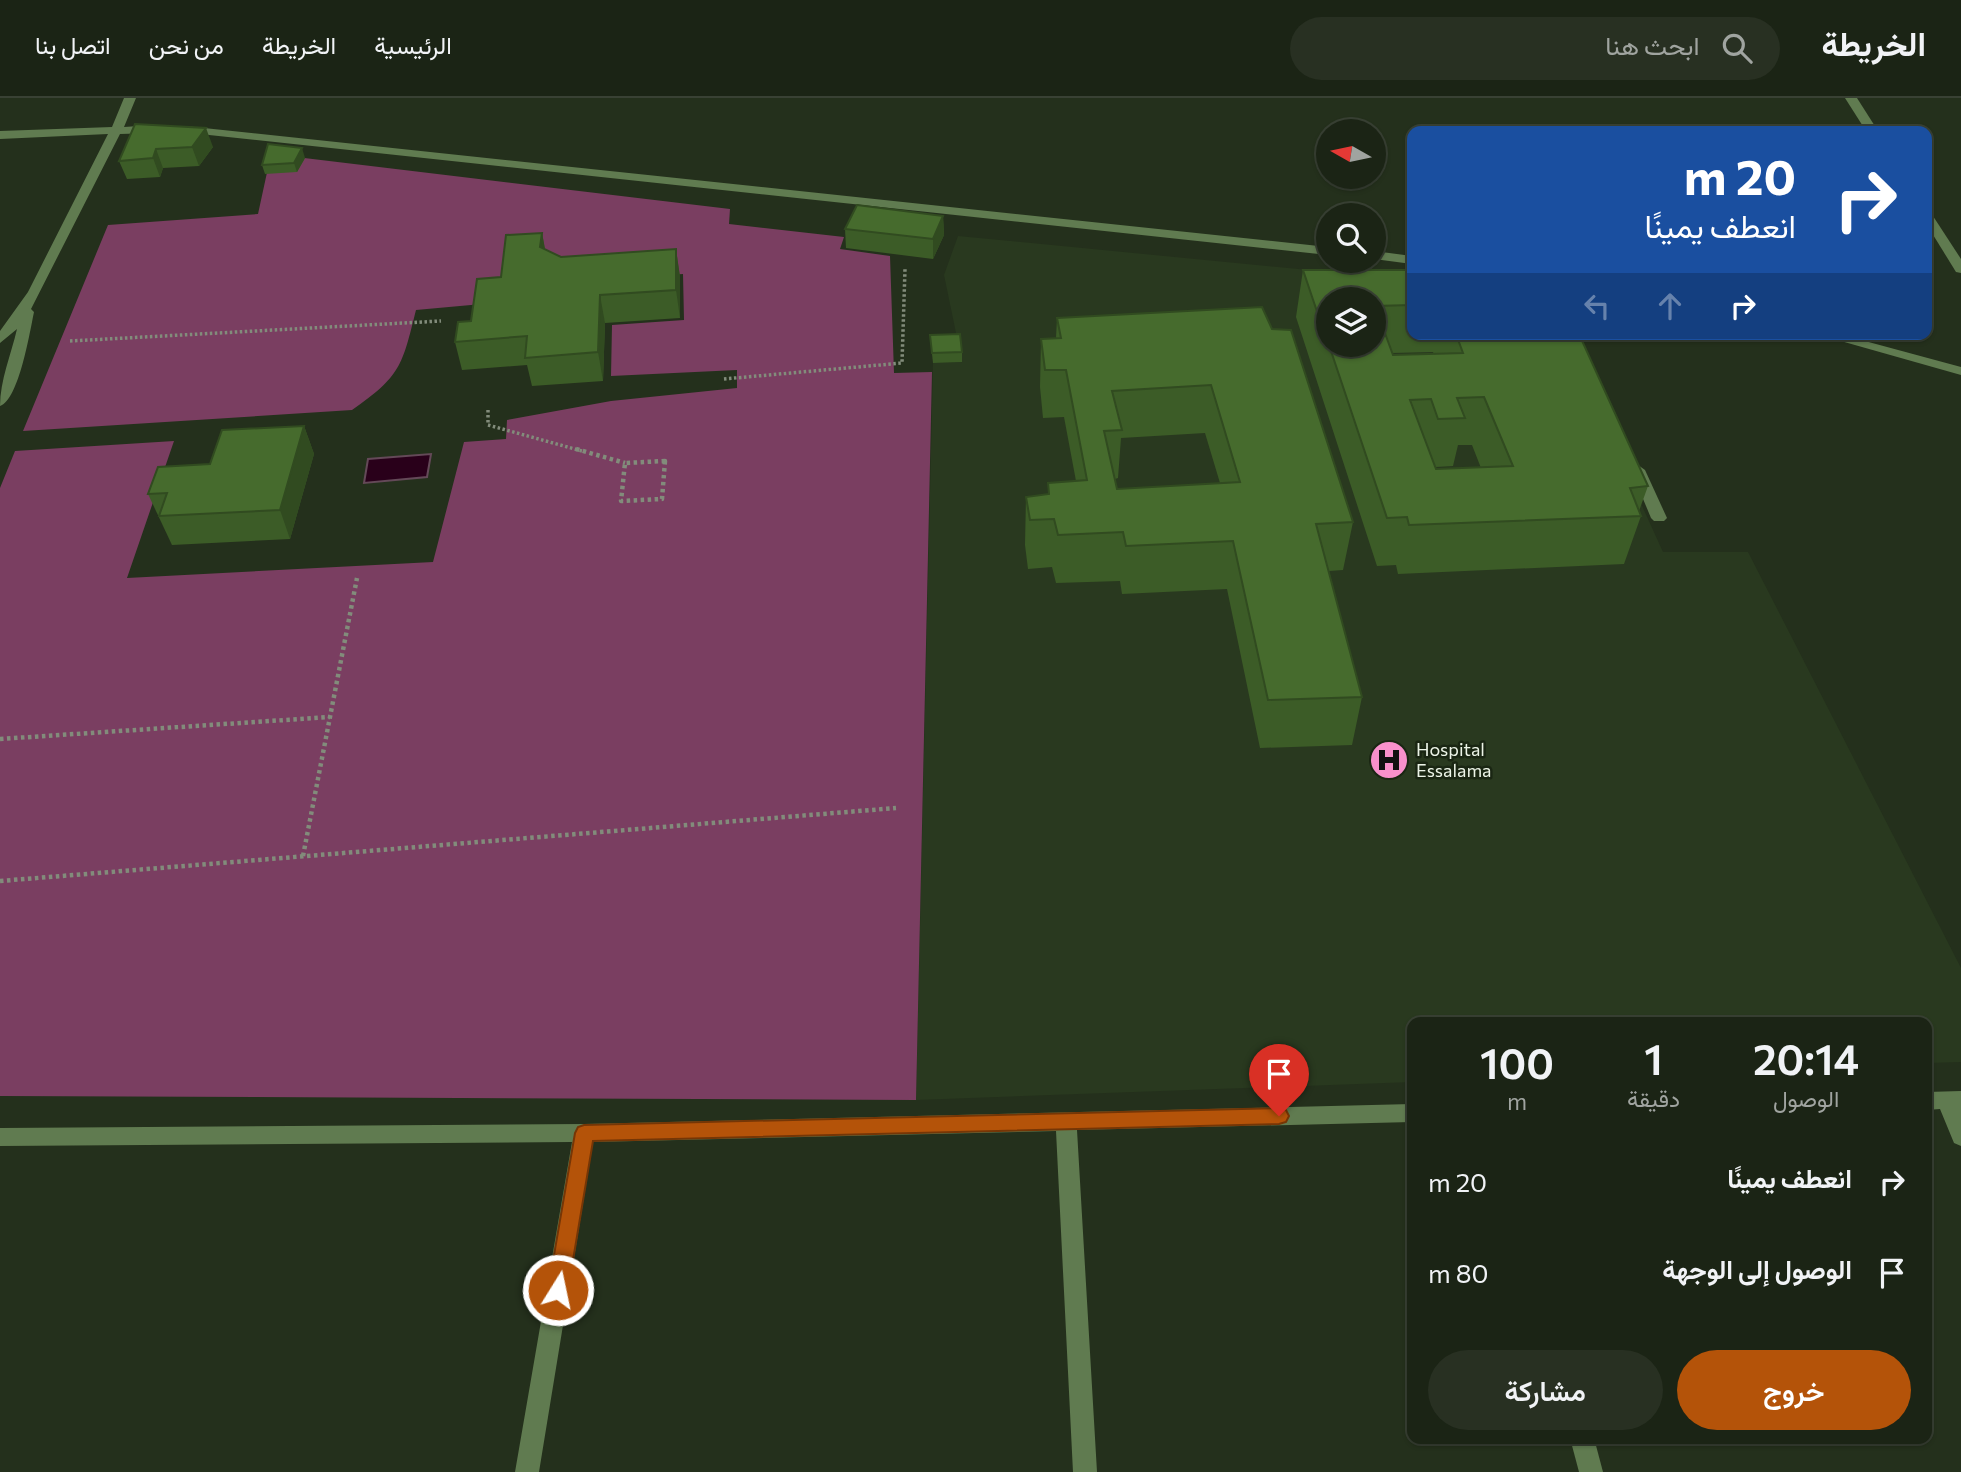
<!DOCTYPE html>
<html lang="ar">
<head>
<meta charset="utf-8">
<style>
  body { margin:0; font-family:Commissioner,Vazirmatn,sans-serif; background:#283022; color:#f1f3f6; direction:rtl; height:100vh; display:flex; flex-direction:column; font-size:26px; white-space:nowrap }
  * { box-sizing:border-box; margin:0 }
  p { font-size:23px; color:#a0a4a0 }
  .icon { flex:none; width:38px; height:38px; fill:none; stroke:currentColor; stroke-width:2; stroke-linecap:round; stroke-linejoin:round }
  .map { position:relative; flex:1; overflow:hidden; direction:ltr }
  .panel { position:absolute; left:1407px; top:919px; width:525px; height:427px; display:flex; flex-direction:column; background:#1b2415; border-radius:14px; box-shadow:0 2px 5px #0004,0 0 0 2px #394134; direction:rtl }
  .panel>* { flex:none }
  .top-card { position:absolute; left:1407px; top:28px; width:525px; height:214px; border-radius:14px; box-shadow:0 2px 5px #0004,0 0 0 2px #394134; direction:rtl; background:#1a4fa0; color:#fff; overflow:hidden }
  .needle { width:46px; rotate:279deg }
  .fabs { position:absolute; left:1316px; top:21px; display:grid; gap:14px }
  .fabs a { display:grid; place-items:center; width:70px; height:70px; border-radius:50%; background:#1b2415; box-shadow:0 2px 5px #0004,0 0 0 2px #394134; font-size:35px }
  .pin { position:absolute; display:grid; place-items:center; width:60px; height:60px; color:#fff; margin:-72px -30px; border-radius:50% 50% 50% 0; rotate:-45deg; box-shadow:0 0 7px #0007 }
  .pin .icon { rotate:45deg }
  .me { position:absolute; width:77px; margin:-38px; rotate:10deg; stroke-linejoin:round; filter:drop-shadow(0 0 5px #0008) }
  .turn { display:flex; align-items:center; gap:24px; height:147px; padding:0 21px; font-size:32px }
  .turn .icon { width:91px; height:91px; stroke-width:2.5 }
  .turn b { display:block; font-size:49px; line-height:60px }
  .lanes { display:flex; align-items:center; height:66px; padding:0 21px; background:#0003; justify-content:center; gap:35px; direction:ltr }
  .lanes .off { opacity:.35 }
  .eta { display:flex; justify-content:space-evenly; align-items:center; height:119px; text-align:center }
  .eta b { font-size:42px; font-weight:600; line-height:49px }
  .cta { display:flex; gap:14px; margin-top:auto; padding:14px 21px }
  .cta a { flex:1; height:80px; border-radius:42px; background:#b45309; color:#fff; font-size:28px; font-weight:600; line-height:80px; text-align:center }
  .cta a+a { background:#283022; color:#f1f3f6 }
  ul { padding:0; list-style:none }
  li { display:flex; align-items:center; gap:21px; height:91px; padding:0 21px }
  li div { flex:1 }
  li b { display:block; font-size:26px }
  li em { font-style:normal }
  header { display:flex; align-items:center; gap:42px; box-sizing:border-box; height:98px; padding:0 35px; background:#1b2415; border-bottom:2px solid #394134 }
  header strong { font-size:33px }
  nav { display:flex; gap:38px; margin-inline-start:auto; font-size:24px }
  .search { width:490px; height:63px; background:#283022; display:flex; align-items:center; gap:18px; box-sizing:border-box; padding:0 24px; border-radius:38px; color:#a0a4a0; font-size:26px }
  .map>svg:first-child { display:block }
  .built { fill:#29391f; fill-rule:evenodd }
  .green { fill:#7a3e61 }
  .water { fill:#29001a; stroke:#644958; stroke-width:2 }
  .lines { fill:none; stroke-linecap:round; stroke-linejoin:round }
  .path-far1 { stroke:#828c7b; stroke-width:3.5; stroke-dasharray:2.5 2.5; stroke-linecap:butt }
  .path { stroke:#828c7b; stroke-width:4.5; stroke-dasharray:3.5 3.5; stroke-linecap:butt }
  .minor { fill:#607b50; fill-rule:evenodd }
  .wall { fill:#3c5c27; fill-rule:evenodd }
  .shaded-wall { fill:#314b20 }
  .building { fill:#466b2d; stroke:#314b20; stroke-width:2; fill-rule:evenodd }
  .route { fill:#b45309; stroke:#753606; stroke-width:2 }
  .labels { text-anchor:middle; stroke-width:5; stroke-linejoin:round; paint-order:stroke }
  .poi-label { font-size:18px; fill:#ecf4e7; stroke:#1a2613; text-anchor:start }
</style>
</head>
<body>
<header>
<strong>الخريطة</strong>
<div class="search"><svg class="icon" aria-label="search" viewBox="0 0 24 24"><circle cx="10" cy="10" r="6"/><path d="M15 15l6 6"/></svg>ابحث هنا</div>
<nav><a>الرئيسية</a><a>الخريطة</a><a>من نحن</a><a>اتصل بنا</a></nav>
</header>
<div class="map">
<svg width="1961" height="1374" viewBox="0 0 1961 1374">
  <rect width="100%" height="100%" fill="#24301c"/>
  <path class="built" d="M958,138L1412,182V236H1564L1663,454H1748L1961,870V964L1927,965V924H1412V984L916,1002L933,265L962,264L944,177ZM1328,201H1374V247H1328Z"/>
  <path class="green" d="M271,56L730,111L729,126L844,139L840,151L890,158L894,275L932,274L916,1002L0,998V390L15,353L174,343L127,480L433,464L464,344L506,341L507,322L611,303L737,290V272L611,278L612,227L684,222L683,176L568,184L504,204L416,212C402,268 401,278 352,312L23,333L108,127L258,116Z"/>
  <polygon class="water" points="431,356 427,379 364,385 368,361"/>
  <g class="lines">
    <g class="path-far1">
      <polyline points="70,243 441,223"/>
      <polyline points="724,281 902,265 905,171"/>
      <polyline points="488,312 488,327 582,353"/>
    </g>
    <g class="path">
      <polyline points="576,351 625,365"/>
      <polygon points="665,363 662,401 621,403 625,365"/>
      <polyline points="0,641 330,619"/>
      <polyline points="303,758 357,480"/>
      <polyline points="0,783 896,710"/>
    </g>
    <g class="minor">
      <path d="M124,0H136L124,29L154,27L160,31L154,35L120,36L31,211L34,214C30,233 19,302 0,308C0,282 11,257 17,231L0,245V233L28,194L108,36L0,41V33L112,29Z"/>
      <polygon points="1845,0 1857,0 1878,33 1866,33"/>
      <polygon points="185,28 1328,149 1328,157 181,34 181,30"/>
      <polygon points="1927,114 1931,115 1961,161 1961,175 1956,174 1927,127"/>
      <polygon points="1374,153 1412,158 1412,166 1374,161"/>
      <polygon points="1816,236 1839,236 1961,269 1961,277"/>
      <polygon points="1638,367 1645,372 1667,420 1664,423 1654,423 1651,420 1631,372"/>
      <polygon points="1961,993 1961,1048 1954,1045 1940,1011 1927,1012 1927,994"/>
      <polygon points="1412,1006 1412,1024 1077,1032 1097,1374 1073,1374 1056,1033 593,1044 539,1374 515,1374 572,1044 0,1048 0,1030 584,1026"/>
      <polygon points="1570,1340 1594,1340 1603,1374 1579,1374"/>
    </g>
  </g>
  <g class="wall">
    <polygon points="135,26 213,49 199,68 163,70 160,79 127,81 119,63"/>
    <polygon points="305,60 297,74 265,76 262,67"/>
    <polygon points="943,118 944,137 933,161 846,150 845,131"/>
    <polygon points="542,135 545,151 561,159 676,151 680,179 680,220 605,225 603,283 532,288 527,267 462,272 455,244 471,223 501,179"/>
    <path d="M1303,172H1412V236H1579L1648,388L1639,413L1641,418L1624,466L1398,476L1396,467L1377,468L1296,219ZM1433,254L1434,256L1393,257L1392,255ZM1458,347H1472L1481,370L1436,371V369L1453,368Z"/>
    <path d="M1262,209L1353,424L1343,472L1329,473L1362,599L1352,647L1260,650L1227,491L1122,496L1120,483L1056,485L1052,469L1028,471L1025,447L1026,399L1048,397V385L1076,383L1064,319L1043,320L1040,289L1041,241L1056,240L1057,220ZM1205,335L1220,385L1117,391L1115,381L1118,380L1121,340Z"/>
    <polygon points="930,237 962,254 962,264 933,265"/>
    <polygon points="304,328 314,356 290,441 172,447 148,396 210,366"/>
  </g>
  <g class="shaded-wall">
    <polygon points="206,30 213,49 199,68 192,49"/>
    <polygon points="302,50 305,60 297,74 294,65"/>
    <polygon points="156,51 163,70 160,79 153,60"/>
    <polygon points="943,118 944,137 933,161 933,141"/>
    <polygon points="542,135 547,162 540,149"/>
    <polygon points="676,151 680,179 680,220 676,192"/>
    <polygon points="600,197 605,225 603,283 598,254"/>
    <polygon points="304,328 314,356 290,441 280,412"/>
  </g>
  <g class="building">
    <polygon points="135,26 206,30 192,49 156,51 153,60 119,63"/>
    <polygon points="268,46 302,50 294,65 262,67"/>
    <polygon points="857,107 943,118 933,141 845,131"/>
    <polygon points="542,135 540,149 561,159 676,151 676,192 600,197 598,254 525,260 527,238 455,244 458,224 471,223 477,181 501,179 506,137"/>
    <path d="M1303,172H1412V207L1375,208L1393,257L1463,255L1456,236H1579L1648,388L1630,390L1641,418L1409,427L1407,419L1387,420L1329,247H1374V201H1328V246ZM1484,299L1513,368L1436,371L1410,302L1431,301L1438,321L1465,320L1457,300Z"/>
    <path d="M1262,209L1272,231L1291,232L1353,424L1316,426L1362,599L1268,602L1233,443L1126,448L1123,434L1058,437L1054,421L1030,422L1026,399L1049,396L1048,385L1087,382L1066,272H1045L1041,241L1061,240L1057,220ZM1211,287L1240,384L1117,391L1104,333L1122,332L1112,293Z"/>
    <polygon points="960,236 962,254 932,255 930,237"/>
    <polygon points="304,328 280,412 159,418 167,395 148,396 158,369 210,366 222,332"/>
  </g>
  <polygon class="route" points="1279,1010 1286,1012 1289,1018 1286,1024 1279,1026 593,1043 568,1192 565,1198 558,1201 551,1198 548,1192 575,1035 578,1029 584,1027"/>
  <defs>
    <symbol id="hospital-disc" viewBox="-11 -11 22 22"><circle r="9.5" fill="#f890cb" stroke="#1a2613"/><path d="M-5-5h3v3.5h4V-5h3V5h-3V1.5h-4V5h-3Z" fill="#111"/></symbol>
  </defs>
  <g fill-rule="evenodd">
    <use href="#hospital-disc" x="1367" y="640" width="44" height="44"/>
  </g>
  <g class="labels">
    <g class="poi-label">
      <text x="1416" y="658">Hospital<tspan x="1416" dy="21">Essalama</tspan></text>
    </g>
  </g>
</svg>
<div class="fabs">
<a><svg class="needle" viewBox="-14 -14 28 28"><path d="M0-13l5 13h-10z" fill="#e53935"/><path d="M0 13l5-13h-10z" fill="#a0a4a0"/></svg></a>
<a><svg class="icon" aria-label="search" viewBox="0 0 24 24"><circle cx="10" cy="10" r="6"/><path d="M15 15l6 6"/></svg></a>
<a><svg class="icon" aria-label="layers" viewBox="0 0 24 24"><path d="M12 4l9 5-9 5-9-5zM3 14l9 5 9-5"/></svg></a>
</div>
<div class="pin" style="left:1279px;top:1018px;background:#d93025"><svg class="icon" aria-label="arrive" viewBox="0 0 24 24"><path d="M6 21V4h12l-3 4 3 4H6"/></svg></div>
<svg class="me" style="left:558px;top:1192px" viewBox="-20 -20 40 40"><circle r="17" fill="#b45309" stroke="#fff" stroke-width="3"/><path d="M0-11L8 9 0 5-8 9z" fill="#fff"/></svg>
<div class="top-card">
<div class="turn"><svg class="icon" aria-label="right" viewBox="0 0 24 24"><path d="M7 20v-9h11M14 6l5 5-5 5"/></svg><div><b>20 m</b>انعطف يمينًا</div></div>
<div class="lanes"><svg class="icon off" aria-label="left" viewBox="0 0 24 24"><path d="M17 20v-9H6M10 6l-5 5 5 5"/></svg><svg class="icon off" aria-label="ahead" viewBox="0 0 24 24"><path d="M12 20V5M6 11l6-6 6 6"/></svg><svg class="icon" aria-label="right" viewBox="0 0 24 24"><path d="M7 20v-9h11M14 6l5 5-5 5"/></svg></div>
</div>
<section class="panel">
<div class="eta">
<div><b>20:14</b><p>الوصول</p></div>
<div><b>1</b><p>دقيقة</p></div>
<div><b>100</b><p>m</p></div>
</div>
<ul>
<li><svg class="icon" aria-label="right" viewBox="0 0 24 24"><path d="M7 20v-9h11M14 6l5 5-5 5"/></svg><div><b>انعطف يمينًا</b></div><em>20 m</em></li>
<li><svg class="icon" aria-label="arrive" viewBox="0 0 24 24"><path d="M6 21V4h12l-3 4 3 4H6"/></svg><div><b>الوصول إلى الوجهة</b></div><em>80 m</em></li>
</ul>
<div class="cta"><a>خروج</a><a>مشاركة</a></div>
</section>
</div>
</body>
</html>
